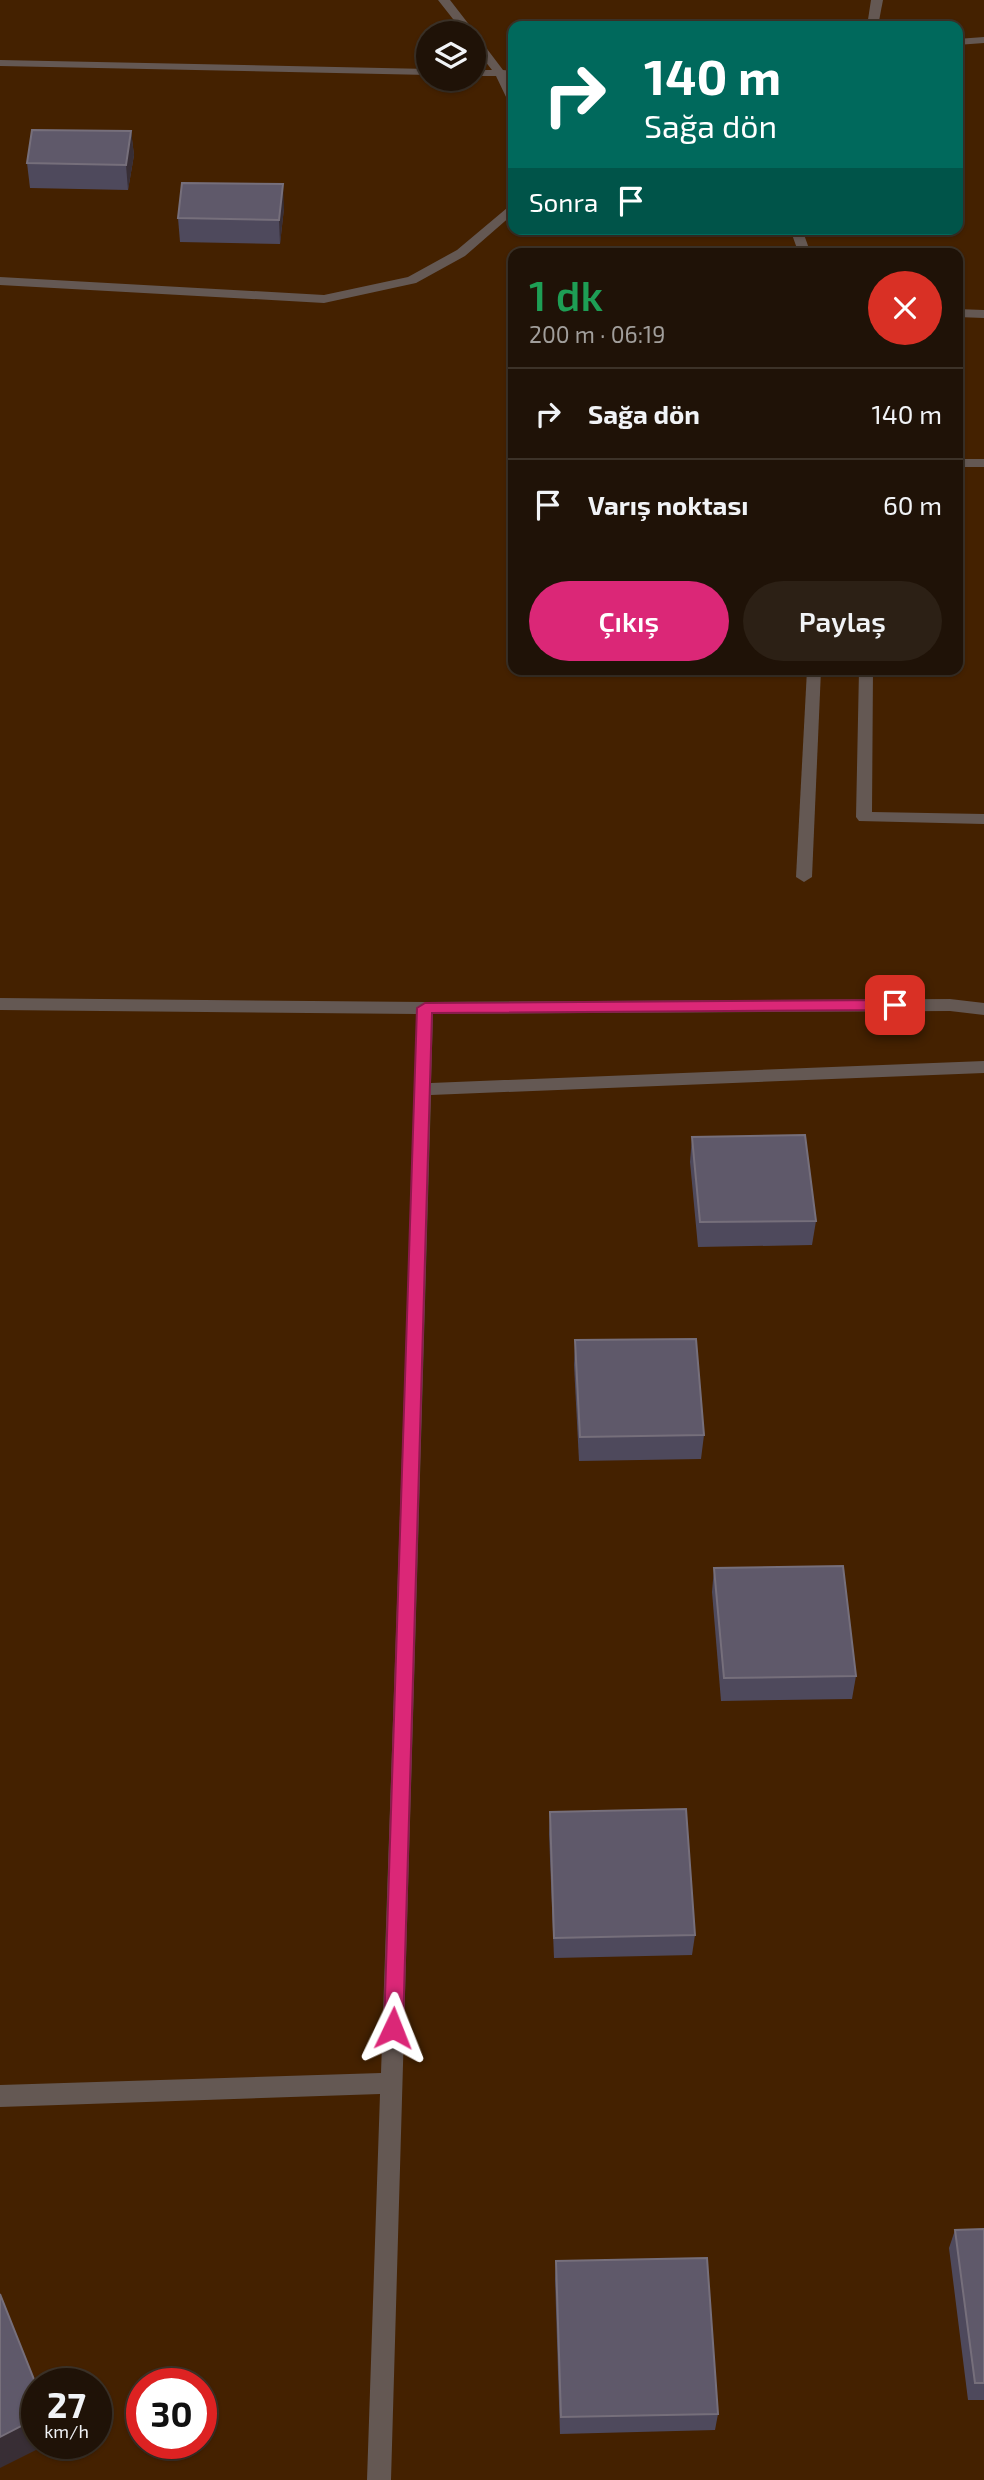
<!DOCTYPE html>
<html lang="tr">
<head>
<meta charset="utf-8">
<style>
  body { margin:0; font-family:"Exo 2",sans-serif; background:#2c2015; color:#f1f3f6; height:100vh; display:flex; flex-direction:column; font-size:26px; white-space:nowrap }
  * { box-sizing:border-box; margin:0 }
  p { font-size:23px; color:#a19e9b }
  .icon { flex:none; width:38px; height:38px; fill:none; stroke:currentColor; stroke-width:2; stroke-linecap:round; stroke-linejoin:round }
  .map { position:relative; flex:1; overflow:hidden }
  .side { position:absolute; left:508px; top:248px; width:455px; height:427px; display:flex; flex-direction:column; background:#1f1207; border-radius:14px; box-shadow:0 2px 5px #0004,0 0 0 2px #3c3228 }
  .side>* { flex:none }
  .hud { position:absolute; left:508px; top:21px; width:455px; height:214px; border-radius:14px; box-shadow:0 2px 5px #0004,0 0 0 2px #3c3228; background:#00695c; color:#fff; overflow:hidden }
  .tools { position:absolute; left:416px; top:21px; display:grid; gap:14px }
  .tools a { display:grid; place-items:center; width:70px; height:70px; border-radius:50%; background:#1f1207; box-shadow:0 2px 5px #0004,0 0 0 2px #3c3228; font-size:35px }
  .speed { position:absolute; left:21px; top:2368px; display:flex; gap:14px; font-size:35px; font-weight:700; text-align:center }
  .speed>* { display:grid; place-content:center; width:91px; height:91px; border-radius:50%; background:#1f1207; box-shadow:0 2px 5px #0004,0 0 0 2px #3c3228; line-height:1 }
  .speed small { font-size:18px; font-weight:400 }
  .speed .limit { border:10px solid #d22; background:#fff; color:#111 }
  .pin { position:absolute; display:grid; place-items:center; width:60px; height:60px; color:#fff; margin:-30px; border-radius:14px; box-shadow:0 4px 10px #0006 }
  .me { position:absolute; width:77px; margin:-38px; rotate:2deg; stroke-linejoin:round; filter:drop-shadow(0 0 5px #0008) }
  .turn { display:flex; align-items:center; gap:24px; height:147px; padding:0 21px; font-size:32px }
  .turn .icon { width:91px; height:91px; stroke-width:2.5 }
  .turn b { display:block; font-size:49px; line-height:60px }
  .then { display:flex; align-items:center; height:66px; padding:0 21px; background:#0003; gap:14px; font-size:26px }
  .round { display:grid; place-items:center; flex:none; width:74px; height:74px; border-radius:37px; background:#2c2015 }
  .head { display:flex; align-items:center; justify-content:space-between; height:119px; padding:0 21px }
  h1 { font-size:42px; font-weight:600; line-height:52px; color:#1e9e55 }
  .primary-button { display:flex; gap:14px; margin-top:auto; padding:14px 21px }
  .primary-button a { flex:1; height:80px; border-radius:42px; background:#db2777; color:#fff; font-size:28px; font-weight:600; line-height:80px; text-align:center }
  .primary-button a+a { background:#2c2015; color:#f1f3f6 }
  ul { padding:0; list-style:none }
  li { display:flex; align-items:center; gap:21px; height:91px; padding:0 21px; border-top:2px solid #3c3228 }
  li div { flex:1 }
  li b { display:block; font-size:26px }
  li em { font-style:normal }
  .map>svg:first-child { display:block }
  .green { fill:#442100; fill-rule:evenodd }
  .lines { fill:none; stroke-linecap:round; stroke-linejoin:round }
  .lane { fill:#645853; fill-rule:evenodd }
  .street { fill:#645853; fill-rule:evenodd }
  .wall { fill:#4e495c }
  .shaded-wall { fill:#382e35 }
  .building { fill:#5f596a; stroke:#766f7b; stroke-width:2 }
  .route { fill:#db2777; stroke:#8e194d; stroke-width:2 }
</style>
</head>
<body>
<div class="map">
<svg width="984" height="2480" viewBox="0 0 984 2480">
  <rect width="100%" height="100%" fill="#291809"/>
  <path class="green" d="M0,0H984V2480H0ZM513,26H957V229H513ZM429,33H474V79H429ZM513,254H957V670H513ZM37,2384H96V2443H37ZM142,2384H201V2443H142Z"/>
  <g class="lines">
    <g class="lane">
      <rect x="957" y="459" width="27" height="8"/>
      <polygon points="859,670 873,670 872,812 984,814 984,824 859,821 856,817"/>
    </g>
    <g class="street">
      <polygon points="438,0 450,0 474,31 476,33 474,35 464,33"/>
      <polygon points="871,0 883,0 878,26 867,26"/>
      <polygon points="474,36 478,37 503,70 513,71 513,75 508,76 513,87 513,102 507,99 496,76 474,76 474,70 492,70 474,47"/>
      <polygon points="984,37 984,43 957,45 957,39"/>
      <polygon points="0,60 429,69 429,75 0,66"/>
      <polygon points="513,203 513,214 465,256 416,283 324,303 0,285 0,277 324,295 408,277 457,250"/>
      <polygon points="790,229 802,229 811,254 799,254"/>
      <polygon points="957,309 984,310 984,318 957,317"/>
      <polygon points="807,670 821,670 812,877 804,882 796,877"/>
      <polygon points="0,998 425,1002 950,999 984,1003 984,1015 950,1011 433,1014 431,1083 984,1061 984,1073 431,1095 391,2480 367,2480 380,2094 0,2107 0,2085 381,2073 417,1014 0,1010"/>
    </g>
  </g>
  <g class="wall">
    <polygon points="131,131 134,155 128,190 30,188 27,163"/>
    <polygon points="284,208 280,244 180,242 178,218"/>
    <polygon points="692,1137 816,1221 812,1245 698,1247 690,1162"/>
    <polygon points="575,1340 704,1435 701,1459 579,1461 574,1365"/>
    <polygon points="714,1568 856,1676 852,1699 721,1701 712,1592"/>
    <polygon points="550,1812 695,1935 692,1955 554,1958 549,1834"/>
    <polygon points="984,2229 984,2400 968,2400 949,2248 955,2230"/>
    <polygon points="556,2261 718,2414 715,2430 560,2434 555,2279"/>
  </g>
  <g class="shaded-wall">
    <polygon points="131,131 134,155 128,190 126,165"/>
    <polygon points="283,184 284,208 280,244 279,220"/>
    <polygon points="37,2418 37,2443 50,2443 0,2468 0,2437"/>
  </g>
  <g class="building">
    <polygon points="32,130 131,131 126,165 27,163"/>
    <polygon points="182,183 283,184 279,220 178,218"/>
    <polygon points="805,1135 816,1221 700,1222 692,1137"/>
    <polygon points="696,1339 704,1435 580,1437 575,1340"/>
    <polygon points="843,1566 856,1676 724,1678 714,1568"/>
    <polygon points="686,1809 695,1935 554,1938 550,1812"/>
    <polygon points="984,2229 984,2383 975,2383 955,2230"/>
    <polygon points="707,2258 718,2414 561,2417 556,2261"/>
    <polygon points="0,2294 37,2387 37,2418 0,2437"/>
  </g>
  <polygon class="route" points="895,1000 902,1005 895,1010 432,1013 403,2028 400,2034 393,2037 386,2034 384,2028 417,1008 425,1003"/>
</svg>
<div class="tools">
<a><svg class="icon" aria-label="layers" viewBox="0 0 24 24"><path d="M12 4l9 5-9 5-9-5zM3 14l9 5 9-5"/></svg></a>
</div>
<div class="speed"><div>27<small>km/h</small></div><div class="limit">30</div></div>
<div class="pin" style="left:895px;top:1005px;background:#d93025"><svg class="icon" aria-label="arrive" viewBox="0 0 24 24"><path d="M6 21V4h12l-3 4 3 4H6"/></svg></div>
<svg class="me" style="left:393px;top:2028px" viewBox="-20 -20 40 40"><path d="M0-17L14 15 0 8-14 15z" fill="#db2777" stroke="#fff" stroke-width="4"/></svg>
<div class="hud">
<div class="turn"><svg class="icon" aria-label="right" viewBox="0 0 24 24"><path d="M7 20v-9h11M14 6l5 5-5 5"/></svg><div><b>140 m</b>Sağa dön</div></div>
<div class="then">Sonra<svg class="icon" aria-label="arrive" viewBox="0 0 24 24"><path d="M6 21V4h12l-3 4 3 4H6"/></svg></div>
</div>
<section class="side">
<div class="head"><div><h1>1 dk</h1><p>200 m · 06:19</p></div><a class="round" style="background:#d93025;color:#fff"><svg class="icon" aria-label="close" viewBox="0 0 24 24"><path d="M6 6l12 12M18 6L6 18"/></svg></a></div>
<ul>
<li><svg class="icon" aria-label="right" viewBox="0 0 24 24"><path d="M7 20v-9h11M14 6l5 5-5 5"/></svg><div><b>Sağa dön</b></div><em>140 m</em></li>
<li><svg class="icon" aria-label="arrive" viewBox="0 0 24 24"><path d="M6 21V4h12l-3 4 3 4H6"/></svg><div><b>Varış noktası</b></div><em>60 m</em></li>
</ul>
<div class="primary-button"><a>Çıkış</a><a>Paylaş</a></div>
</section>
</div>
</body>
</html>
